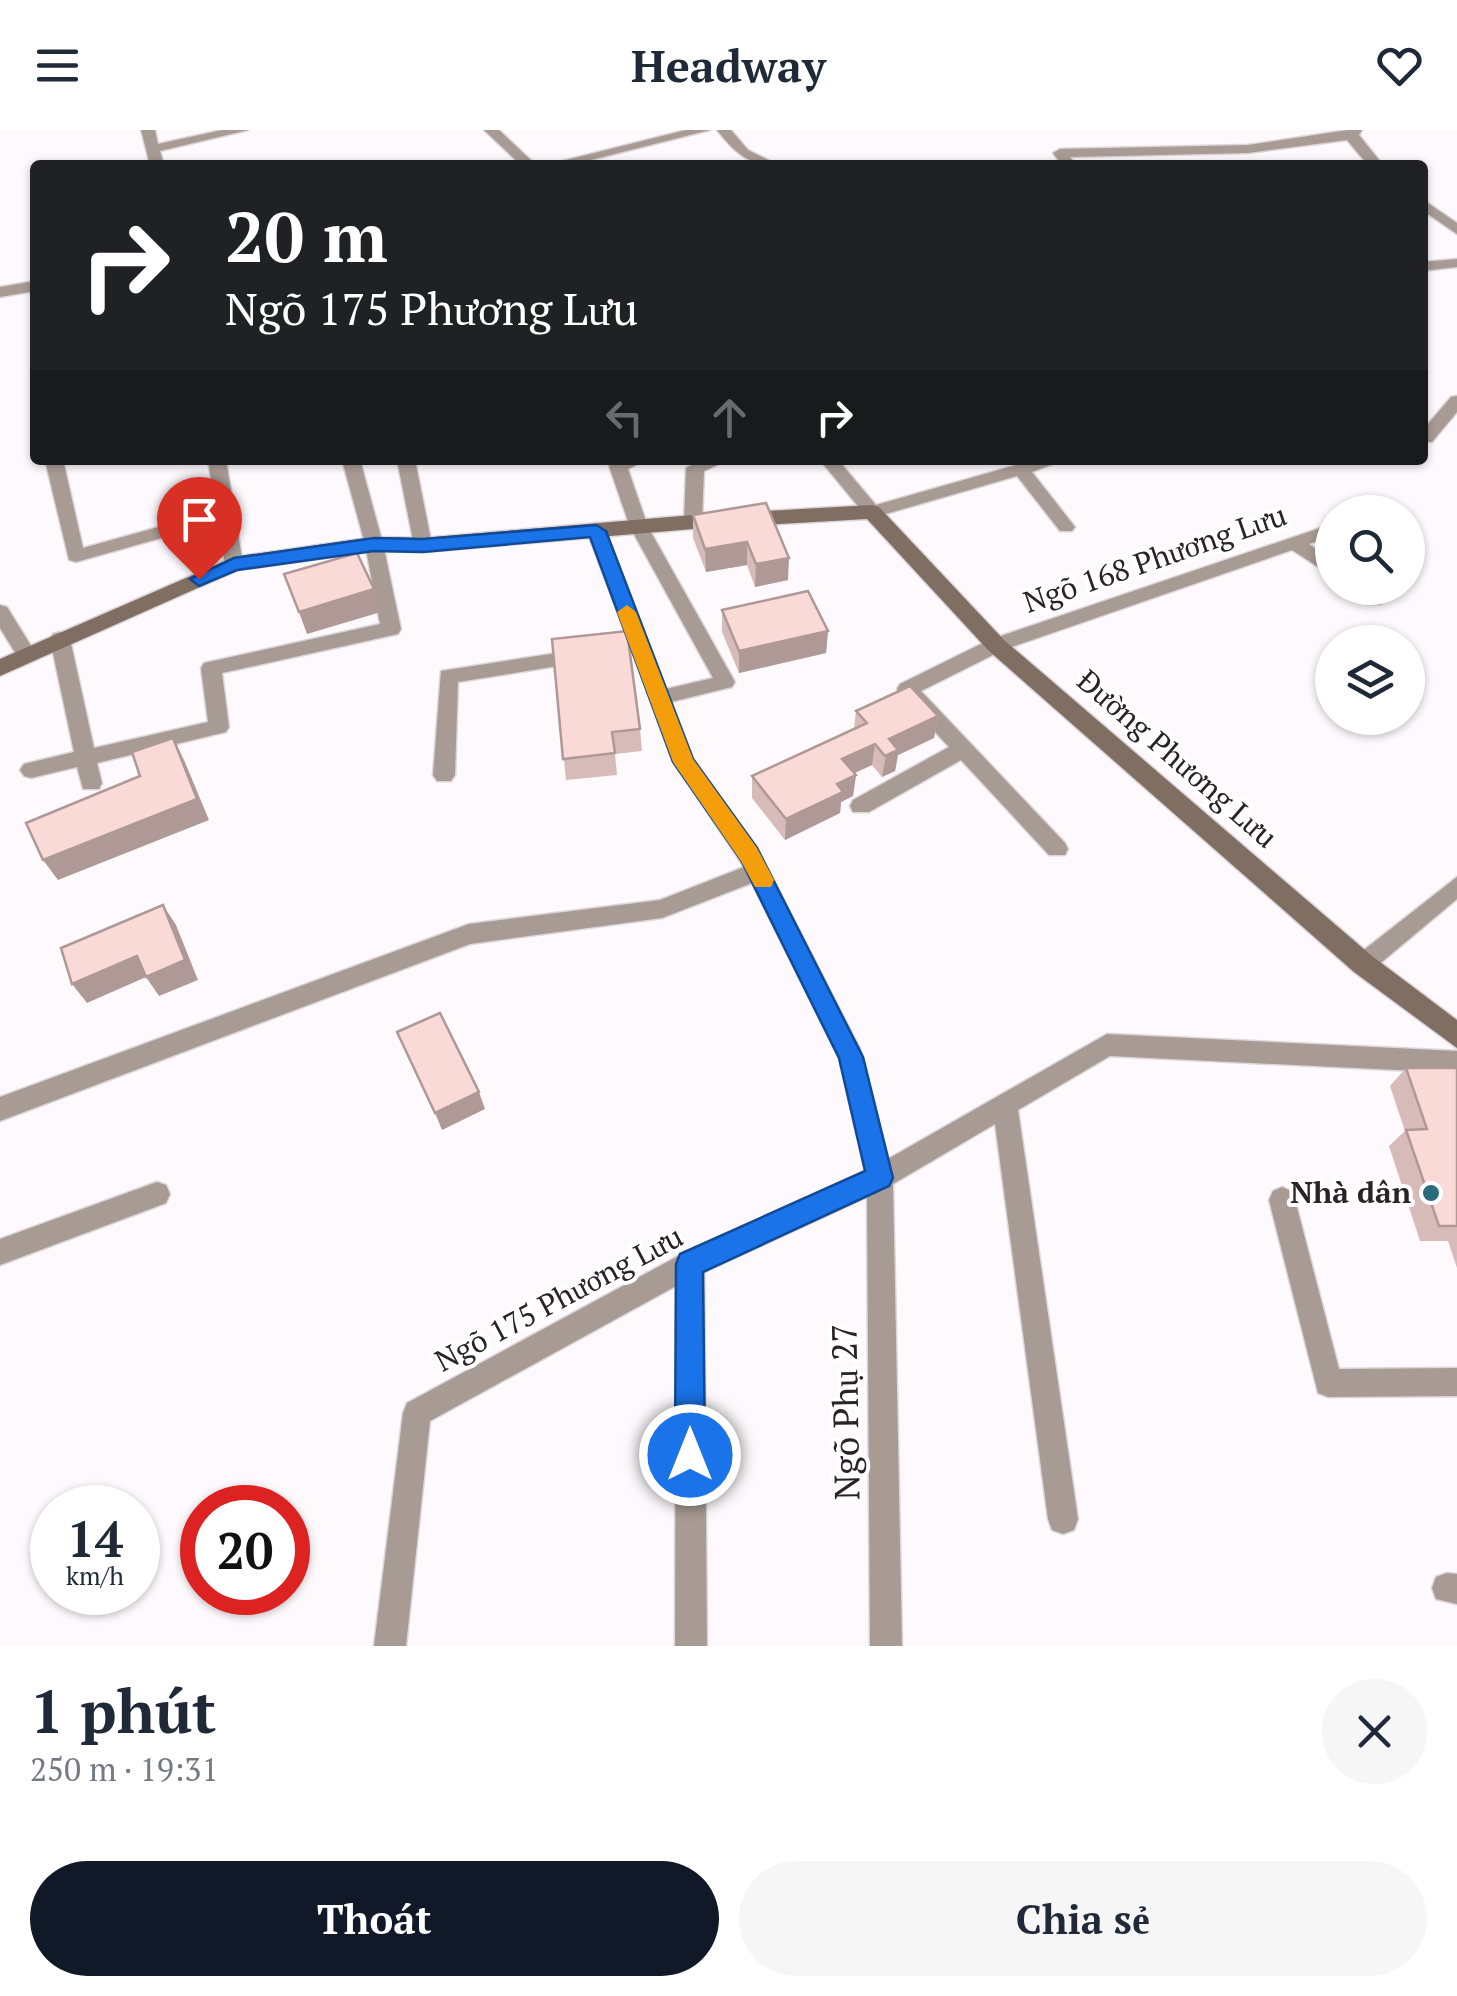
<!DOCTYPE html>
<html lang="vi">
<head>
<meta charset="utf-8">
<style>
  body { margin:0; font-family:"PT Serif",serif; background:#f6f6f7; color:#1f2937; height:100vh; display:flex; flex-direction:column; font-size:38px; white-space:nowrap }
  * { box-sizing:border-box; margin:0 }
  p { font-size:32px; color:#747a83 }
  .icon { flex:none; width:55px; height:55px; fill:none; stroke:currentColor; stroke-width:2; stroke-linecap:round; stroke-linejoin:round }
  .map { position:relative; height:1516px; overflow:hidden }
  .side { display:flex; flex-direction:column; background:#fff; flex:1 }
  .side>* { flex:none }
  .hud { position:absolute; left:30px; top:30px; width:1398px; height:305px; border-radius:10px; box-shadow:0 2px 8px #0004; background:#202124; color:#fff; overflow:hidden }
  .controls { position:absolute; left:1315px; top:365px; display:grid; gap:20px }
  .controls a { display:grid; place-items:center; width:110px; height:110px; border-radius:50%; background:#fff; box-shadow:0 2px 8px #0004; font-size:50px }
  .speed { position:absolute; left:30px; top:1355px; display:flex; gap:20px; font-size:50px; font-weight:700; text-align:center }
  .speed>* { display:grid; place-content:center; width:130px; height:130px; border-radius:50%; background:#fff; box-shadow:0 2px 8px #0004; line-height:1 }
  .speed small { font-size:25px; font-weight:400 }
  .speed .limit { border:15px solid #d22; background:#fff; color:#111 }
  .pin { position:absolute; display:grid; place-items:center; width:85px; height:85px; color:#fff; margin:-102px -42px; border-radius:50% 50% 50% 0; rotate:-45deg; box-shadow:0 0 10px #0007 }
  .pin .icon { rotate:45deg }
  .me { position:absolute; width:110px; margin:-55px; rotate:0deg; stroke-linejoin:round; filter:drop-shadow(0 0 8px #0008) }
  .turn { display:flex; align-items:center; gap:35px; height:210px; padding:0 30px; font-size:45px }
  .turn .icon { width:130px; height:130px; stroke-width:2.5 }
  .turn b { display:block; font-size:70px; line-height:85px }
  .lanes { display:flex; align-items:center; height:95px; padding:0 30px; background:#0003; justify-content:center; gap:50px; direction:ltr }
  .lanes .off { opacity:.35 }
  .round { display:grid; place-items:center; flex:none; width:105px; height:105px; border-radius:52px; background:#f6f6f7 }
  .headline { display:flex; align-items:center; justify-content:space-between; height:170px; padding:0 30px }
  h1 { font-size:60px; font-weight:800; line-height:75px }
  .button { display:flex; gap:20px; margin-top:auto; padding:20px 30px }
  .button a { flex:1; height:115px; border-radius:60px; background:#111827; color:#fff; font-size:40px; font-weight:800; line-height:115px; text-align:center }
  .button a+a { background:#f6f6f7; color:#1f2937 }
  header { display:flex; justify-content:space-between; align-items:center; height:130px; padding:0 30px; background:#fff; font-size:45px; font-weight:800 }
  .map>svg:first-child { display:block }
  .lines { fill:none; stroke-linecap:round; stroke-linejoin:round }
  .lane-casing { stroke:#dcd6db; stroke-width:3 }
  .secondary-casing { stroke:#dcd6db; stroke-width:3 }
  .lane { fill:#a89b94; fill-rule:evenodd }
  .secondary { fill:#806e63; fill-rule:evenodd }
  .wall { fill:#d7bbb8 }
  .shaded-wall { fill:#af9996 }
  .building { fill:#fadad6; stroke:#af9996; stroke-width:2.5 }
  .route { fill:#1a73e8; stroke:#114b97; stroke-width:2.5 }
  .slow { fill:#f59e0b }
  .poi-dot { fill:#2a6b7e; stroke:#fff; stroke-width:4 }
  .labels { text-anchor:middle; stroke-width:8; stroke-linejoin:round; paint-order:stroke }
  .street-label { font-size:30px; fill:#2a2129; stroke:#fff }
  .poi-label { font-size:30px; font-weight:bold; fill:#2a2129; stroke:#fff; text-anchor:end }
  .near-street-label { font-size:35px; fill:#2a2129; stroke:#fff }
</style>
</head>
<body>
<header><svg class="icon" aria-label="menu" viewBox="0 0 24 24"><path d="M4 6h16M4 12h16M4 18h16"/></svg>Headway<svg class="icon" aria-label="heart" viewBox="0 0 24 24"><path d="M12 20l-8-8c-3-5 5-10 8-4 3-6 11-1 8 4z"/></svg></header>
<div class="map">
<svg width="1457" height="1516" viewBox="0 0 1457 1516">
  <rect width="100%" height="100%" fill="#fef9fd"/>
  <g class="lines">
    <defs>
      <g id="lane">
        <polygon points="141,0 155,0 158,14 222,0 248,0 160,21 164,35 150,35"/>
        <polygon points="484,0 499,0 536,35 521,35"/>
        <polygon points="686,0 710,0 571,35 546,35"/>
        <path d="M717,0H731L748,20L778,35C748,35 735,23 717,0Z"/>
        <polygon points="1348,0 1362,0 1359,5 1383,35 1368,35 1347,10 1248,23 1070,27 1076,35 1062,35 1053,23 1060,19 1248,15"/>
        <polygon points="1422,69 1457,93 1457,104 1422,80"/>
        <polygon points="1457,129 1457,137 1422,141 1422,132"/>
        <polygon points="35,151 35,161 0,167 0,157"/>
        <polygon points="1457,266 1457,282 1432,312 1422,312 1422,301 1451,267"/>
        <polygon points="45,330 63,330 83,418 216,381 208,330 226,330 243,434 234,440 225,434 218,392 76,432 69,430"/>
        <polygon points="342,330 360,330 383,414 401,499 398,504 222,543 229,597 226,602 97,633 102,653 99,659 83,659 77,637 31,648 24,646 20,640 24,634 74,622 50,509 53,504 60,502 70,509 94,618 208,592 201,538 204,533 380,494 365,414"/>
        <polygon points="397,330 415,330 432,415 429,419 423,421 414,415"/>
        <polygon points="619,330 646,330 628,339 648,397 735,552 732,557 671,572 693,629 757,718 860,919 888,1029 1107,904 1457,921 1457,943 1110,926 1018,980 1078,1389 1074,1400 1063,1404 1052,1400 1048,1389 995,994 893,1054 902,1516 870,1516 867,1067 704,1142 707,1516 675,1516 676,1156 430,1291 406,1516 374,1516 403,1283 407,1273 680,1125 866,1042 839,928 752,753 662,788 470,814 0,991 0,967 469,794 660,770 744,737 674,632 587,401 596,395 605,401 666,559 713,548 630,397 609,336"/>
        <polygon points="701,330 728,330 704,341 702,392 693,398 684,392 686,338"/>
        <polygon points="820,330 838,330 876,375 1034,330 1063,330 1032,342 1075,397 1072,401 1060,401 1017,346 872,388 866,386"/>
        <polygon points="1332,394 1332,406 1309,414 1332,431 1332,446 1292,420 1003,520 921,561 1065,713 1068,719 1065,725 1049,725 961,630 869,682 853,682 850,676 853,670 949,617 900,564 897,559 900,554 989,510"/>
        <polygon points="1349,458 1371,458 1384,469 1381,474 1367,474"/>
        <polygon points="0,475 7,477 33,519 36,524 33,529 19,529 0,498"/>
        <polygon points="582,519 589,521 592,526 589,531 458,552 455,645 451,651 437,651 433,645 441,541"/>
        <polygon points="1457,747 1457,769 1371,841 1363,844 1355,841 1351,834 1355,827"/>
        <polygon points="157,1052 166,1055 170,1064 166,1073 0,1135 0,1109"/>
        <polygon points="1282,1057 1291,1061 1295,1070 1339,1239 1457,1238 1457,1266 1328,1267 1318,1263 1269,1070 1273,1061"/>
        <polygon points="1447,1443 1457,1444 1457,1474 1436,1469 1432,1458 1436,1447"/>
      </g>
      <polygon id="secondary" points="872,375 879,377 1004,510 1372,826 1457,890 1457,918 1354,842 988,520 867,389 693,399 423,422 374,421 238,440 0,546 0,529 234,427 374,407 423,408 693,385"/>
    </defs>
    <use href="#lane" class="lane-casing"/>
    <use href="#secondary" class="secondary-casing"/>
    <use href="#lane" class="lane"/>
    <use href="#secondary" class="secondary"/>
  </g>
  <g class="wall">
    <polygon points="766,373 788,450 755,457 747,435 706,442 693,408 693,385"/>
    <polygon points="722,480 828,501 826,523 739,543 722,502"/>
    <polygon points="552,509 640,599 642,621 615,624 617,645 566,650"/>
    <polygon points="856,581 938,586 934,608 898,625 895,641 882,647 872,635 854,643 856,645 853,666 841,672 840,683 785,710 752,668 752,646 854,599"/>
    <polygon points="1406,938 1457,938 1457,1138 1448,1111 1420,1111 1389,1016 1405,1001 1390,956"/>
  </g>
  <g class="shaded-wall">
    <polygon points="747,412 747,435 706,442 705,419"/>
    <polygon points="789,428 788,450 755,457 756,434"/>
    <polygon points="374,459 381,482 307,504 299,482"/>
    <polygon points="828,501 826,523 739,543 739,521"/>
    <polygon points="938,586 934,608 898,625 895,641 882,647 889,609"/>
    <polygon points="173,608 184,630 209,690 58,750 43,730 197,669"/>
    <polygon points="875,614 872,635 840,650 842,629"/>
    <polygon points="856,645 853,666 841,672 840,683 785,710 786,689 837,654"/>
    <polygon points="163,775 176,795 198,850 159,866 146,847 87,873 72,854 137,826"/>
    <polygon points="479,962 485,979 442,1000 435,983"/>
  </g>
  <g class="building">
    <polygon points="766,373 789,428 756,434 747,412 705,419 693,385"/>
    <polygon points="357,423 374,459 299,482 284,444"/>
    <polygon points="808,461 828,501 739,521 722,480"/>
    <polygon points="627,501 640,599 612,602 615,623 563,629 552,509"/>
    <polygon points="910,556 938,586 889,609 898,620 885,626 875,614 842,629 856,645 837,654 843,662 786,689 752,646 867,593 856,581"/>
    <polygon points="173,608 197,669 43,730 26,693 140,646 132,622"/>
    <polygon points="163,775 185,830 146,847 137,826 72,854 61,818"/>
    <polygon points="440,883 479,962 435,983 397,902"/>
    <polygon points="1406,938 1457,938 1457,1096 1439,1096 1406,1000 1427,999"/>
  </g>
  <polygon class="route" points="596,395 606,401 693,629 757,718 863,927 893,1048 889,1056 703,1142 705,1325 701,1335 690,1340 680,1335 675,1325 676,1134 680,1124 865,1041 839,928 741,730 673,632 590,407 423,422 374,421 237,440 199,456 190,449 234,428 374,408 423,409"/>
  <polygon class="slow" points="627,475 636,482 693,629 757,718 774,750 771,757 755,757 741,731 673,632 617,482"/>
  <circle class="poi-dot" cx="1431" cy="1063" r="10"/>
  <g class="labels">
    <g class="street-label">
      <text transform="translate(1155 429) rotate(-19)" y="10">Ngõ 168 Phương Lưu</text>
      <text transform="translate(1177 629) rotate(41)" y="10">Đường Phương Lưu</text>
      <text transform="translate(559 1169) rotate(-28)" y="10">Ngõ 175 Phương Lưu</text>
    </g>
    <g class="poi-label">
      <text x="1411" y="1073">Nhà dân</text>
    </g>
    <g class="near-street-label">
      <text transform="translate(846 1282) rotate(-91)" y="12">Ngõ Phụ 27</text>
    </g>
  </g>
</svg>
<div class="controls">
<a><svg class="icon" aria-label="search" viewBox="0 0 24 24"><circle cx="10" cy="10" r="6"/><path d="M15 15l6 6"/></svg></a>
<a><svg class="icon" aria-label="layers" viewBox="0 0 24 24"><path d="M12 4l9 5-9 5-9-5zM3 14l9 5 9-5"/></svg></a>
</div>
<div class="speed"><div>14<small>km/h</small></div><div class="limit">20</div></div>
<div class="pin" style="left:199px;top:449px;background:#d93025"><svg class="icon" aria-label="arrive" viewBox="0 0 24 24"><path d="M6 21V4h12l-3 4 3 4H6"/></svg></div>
<svg class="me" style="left:690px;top:1325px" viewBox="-20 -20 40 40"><circle r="17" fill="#1a73e8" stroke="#fff" stroke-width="3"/><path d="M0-11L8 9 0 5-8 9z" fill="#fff"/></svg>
<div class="hud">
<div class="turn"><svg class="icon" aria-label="right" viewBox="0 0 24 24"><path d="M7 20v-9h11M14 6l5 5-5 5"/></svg><div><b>20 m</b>Ngõ 175 Phương Lưu</div></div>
<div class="lanes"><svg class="icon off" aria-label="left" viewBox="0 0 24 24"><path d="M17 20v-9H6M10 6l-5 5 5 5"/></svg><svg class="icon off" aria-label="ahead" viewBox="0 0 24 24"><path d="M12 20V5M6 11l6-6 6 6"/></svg><svg class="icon" aria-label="right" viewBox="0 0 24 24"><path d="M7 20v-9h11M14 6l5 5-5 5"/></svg></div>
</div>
</div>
<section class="side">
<div class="headline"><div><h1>1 phút</h1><p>250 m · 19:31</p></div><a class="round"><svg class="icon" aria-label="close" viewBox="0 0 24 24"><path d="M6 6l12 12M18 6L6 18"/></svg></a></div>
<div class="button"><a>Thoát</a><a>Chia sẻ</a></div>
</section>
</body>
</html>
